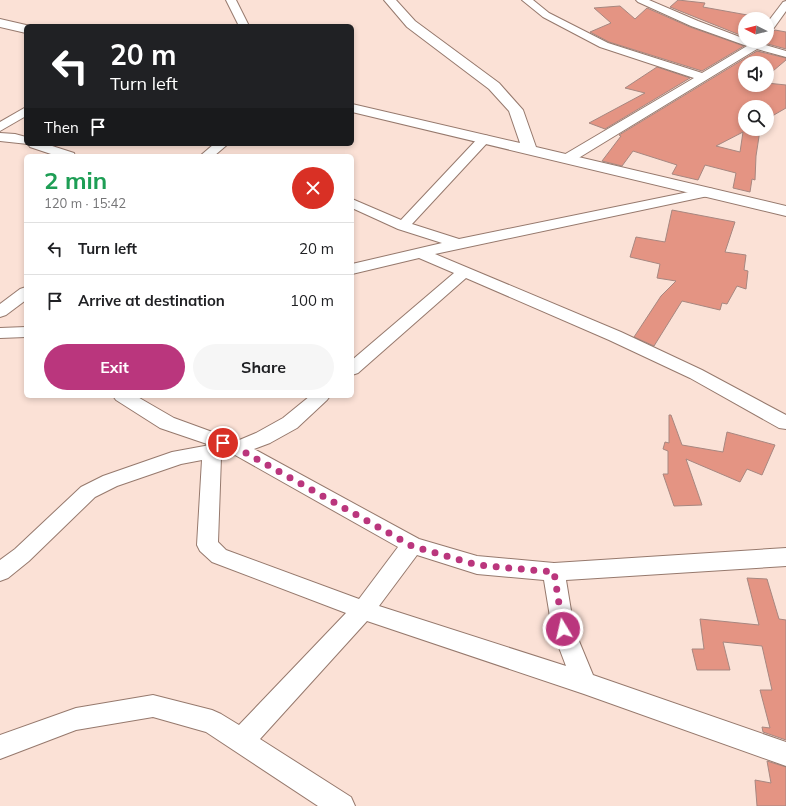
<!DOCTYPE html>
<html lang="en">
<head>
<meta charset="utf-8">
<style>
  body { margin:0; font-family:Mulish,sans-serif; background:#f6f6f6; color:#202124; height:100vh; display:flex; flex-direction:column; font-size:15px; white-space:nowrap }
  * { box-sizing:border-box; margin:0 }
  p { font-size:13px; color:#757577 }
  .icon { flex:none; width:22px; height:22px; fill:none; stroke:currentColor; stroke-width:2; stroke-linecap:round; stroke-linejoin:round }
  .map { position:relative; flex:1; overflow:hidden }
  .side { position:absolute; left:24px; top:154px; width:330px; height:244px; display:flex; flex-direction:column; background:#fff; border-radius:6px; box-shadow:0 2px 6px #0003 }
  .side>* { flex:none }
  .top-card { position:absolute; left:24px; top:24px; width:330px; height:122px; border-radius:6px; box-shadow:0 2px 6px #0003; background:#202124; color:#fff; overflow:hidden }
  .needle { width:26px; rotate:276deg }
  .fabs { position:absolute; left:738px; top:12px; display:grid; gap:8px }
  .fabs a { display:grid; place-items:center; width:36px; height:36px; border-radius:50%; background:#fff; box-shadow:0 2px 6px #0003; font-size:20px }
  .pin { position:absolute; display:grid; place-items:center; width:34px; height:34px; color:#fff; margin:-17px; border:2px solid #fff; border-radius:50%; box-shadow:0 1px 4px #0007 }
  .me { position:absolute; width:44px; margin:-22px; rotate:351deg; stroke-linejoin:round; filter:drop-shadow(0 0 3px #0008) }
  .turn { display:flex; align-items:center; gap:14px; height:84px; padding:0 20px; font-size:18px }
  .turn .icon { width:52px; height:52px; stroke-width:2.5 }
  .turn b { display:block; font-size:28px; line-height:34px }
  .then { display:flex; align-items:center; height:38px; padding:0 20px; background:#0003; gap:8px; font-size:15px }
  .round { display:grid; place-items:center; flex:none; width:42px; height:42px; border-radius:21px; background:#f6f6f6 }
  .overview { display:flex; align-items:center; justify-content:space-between; height:68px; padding:0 20px }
  h1 { font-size:24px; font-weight:700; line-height:30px; color:#1e9e55 }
  .primary-button { display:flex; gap:8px; margin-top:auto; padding:8px 20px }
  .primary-button a { flex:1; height:46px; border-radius:24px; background:#ba367d; color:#fff; font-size:16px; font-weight:700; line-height:46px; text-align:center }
  .primary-button a+a { background:#f6f6f6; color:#202124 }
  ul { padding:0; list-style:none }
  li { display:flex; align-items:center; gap:12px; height:52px; padding:0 20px; border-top:1px solid #e0e0e0 }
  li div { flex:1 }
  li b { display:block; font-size:15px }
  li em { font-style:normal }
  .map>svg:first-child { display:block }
  .building { fill:#e49483; stroke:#a78780; fill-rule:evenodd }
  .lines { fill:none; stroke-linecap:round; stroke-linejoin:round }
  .minor-casing { stroke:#96796d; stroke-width:2 }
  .tertiary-casing { stroke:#96796d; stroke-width:2 }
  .minor { fill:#fff; fill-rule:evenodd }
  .tertiary { fill:#fff; fill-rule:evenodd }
  .route { stroke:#ba367d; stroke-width:7; stroke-dasharray:0 12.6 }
</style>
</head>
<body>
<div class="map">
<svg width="786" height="806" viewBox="0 0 786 806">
  <rect width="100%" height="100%" fill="#fbe1d6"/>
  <g class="building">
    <polygon points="678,0 705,3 703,7 764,18 745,19 745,37 670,7"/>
    <polygon points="620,6 635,19 647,8 690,27 744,46 702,71 609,42 590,32 611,23 594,8"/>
    <polygon points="775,30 786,32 786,49 764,43 767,41 767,34 771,33"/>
    <path d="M757,51L786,58V60L767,76V63H745V85H767V83L786,85V108L767,119V107H745V129L760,130L756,156L755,180L752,179L750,192L733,188L736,173L705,165L698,180L672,174L677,165L633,151L622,166L602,161L621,136L619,135ZM743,132L740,152L716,146Z"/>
    <polygon points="657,67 690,78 605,129 589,123 645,93 625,88"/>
    <polygon points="672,210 735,222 725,252 746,255 744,270 748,271 746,289 737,286 727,304 722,303 720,310 682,301 654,346 634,337 661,296 676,281 657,278 660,264 630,257 636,237 665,242"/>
    <polygon points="669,415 671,415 682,445 723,452 727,432 775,445 762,475 747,469 740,482 686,459 702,505 674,506 663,474 668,474 668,451 663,449 665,442 669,443"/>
    <polygon points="747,578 767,579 779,619 786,620 786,740 763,732 762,727 770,728 760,690 772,690 762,646 723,642 730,670 697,670 692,649 704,649 700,619 759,625"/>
    <polygon points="767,761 786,767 786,806 757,806 755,780 771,783"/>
  </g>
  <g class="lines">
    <defs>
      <g id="minor">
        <polygon points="226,0 236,0 249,26 239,26"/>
        <polygon points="522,0 533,0 549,13 608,43 702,73 747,46 691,26 638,2 636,0 649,0 698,21 745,39 745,41 764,41 762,44 786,51 786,57 757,49 572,162 562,162 561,159 562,156 694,78 600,47 543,17"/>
        <polygon points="786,1 786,11 771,32 767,33 767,23 783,2"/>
        <polygon points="26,107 26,116 0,131 0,122"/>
        <polygon points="0,133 15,134 26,137 26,144 46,144 74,153 75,156 57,156 30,147 28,144 0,141"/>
        <polygon points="484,135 488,136 490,139 488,142 412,224 459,239 708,188 713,189 715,192 713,195 708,196 435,254 621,332 702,370 786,415 786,429 779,428 690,378 609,340 466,278 358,373 352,375 352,360 454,273 419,258 352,274 352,264 442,243 398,229 352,208 352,199 401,220 480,136"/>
        <polygon points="214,144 228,144 214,156 200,156"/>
        <polygon points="26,287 26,300 6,315 0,317 0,304 20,289"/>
        <polygon points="26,327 26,337 0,338 0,328"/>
        <path d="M113,396H136L174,418L237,441L256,433L283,418L310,396H330L327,400L297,428L270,443L254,449L419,539L477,556L554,563L786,548V566L566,580L574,629L593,675L786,742V766L584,694L367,621L260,739L351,797L355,806H318L206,732L153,717L76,730L0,759V735L76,708L153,695L212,710L221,714L239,725L346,613L212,562L200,551L197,545L202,460L181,464L117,486L95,497L29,561L8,578L0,581V560L15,549L81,487L103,476L172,452L210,445L160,428L116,400ZM235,455L398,547L359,599L226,550L218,542L221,457ZM417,555L477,574L544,580L552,629L566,666L379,606Z"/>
      </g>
      <g id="tertiary">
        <polygon points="384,0 396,0 415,21 499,83 523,110 536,147 786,206 786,216 352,112 352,104 520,143 509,111 489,89 407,27"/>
        <polygon points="0,19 26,25 29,26 26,26 26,33 0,27"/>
      </g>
    </defs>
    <use href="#minor" class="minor-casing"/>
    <use href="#tertiary" class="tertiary-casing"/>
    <use href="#minor" class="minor"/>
    <use href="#tertiary" class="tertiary"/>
  </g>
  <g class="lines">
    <polyline class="route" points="223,443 237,448 412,546 477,565 554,572 563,629"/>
  </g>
</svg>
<div class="fabs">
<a><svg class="needle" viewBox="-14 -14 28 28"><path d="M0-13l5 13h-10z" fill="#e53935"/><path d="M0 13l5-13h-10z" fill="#757577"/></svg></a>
<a><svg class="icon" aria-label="sound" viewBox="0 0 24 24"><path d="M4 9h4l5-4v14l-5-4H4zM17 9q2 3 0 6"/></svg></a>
<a><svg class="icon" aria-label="search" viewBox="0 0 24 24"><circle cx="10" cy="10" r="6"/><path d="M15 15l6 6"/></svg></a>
</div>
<div class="pin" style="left:223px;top:443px;background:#d93025"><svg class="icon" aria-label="arrive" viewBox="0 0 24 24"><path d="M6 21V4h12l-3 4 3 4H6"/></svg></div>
<svg class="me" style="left:563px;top:629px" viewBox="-20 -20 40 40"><circle r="17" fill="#ba367d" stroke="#fff" stroke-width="3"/><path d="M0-11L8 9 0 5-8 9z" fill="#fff"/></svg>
<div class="top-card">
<div class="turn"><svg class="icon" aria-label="left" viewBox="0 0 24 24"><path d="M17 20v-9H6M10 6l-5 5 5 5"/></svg><div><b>20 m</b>Turn left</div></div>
<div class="then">Then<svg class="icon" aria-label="arrive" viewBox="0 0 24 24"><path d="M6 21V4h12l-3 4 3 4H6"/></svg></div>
</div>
<section class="side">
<div class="overview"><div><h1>2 min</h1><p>120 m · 15:42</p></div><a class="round" style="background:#d93025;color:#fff"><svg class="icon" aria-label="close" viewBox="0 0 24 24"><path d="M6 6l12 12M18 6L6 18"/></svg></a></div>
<ul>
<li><svg class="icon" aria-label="left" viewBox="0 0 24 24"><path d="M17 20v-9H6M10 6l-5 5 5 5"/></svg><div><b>Turn left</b></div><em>20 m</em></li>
<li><svg class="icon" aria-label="arrive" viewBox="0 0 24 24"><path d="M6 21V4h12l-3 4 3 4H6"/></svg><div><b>Arrive at destination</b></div><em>100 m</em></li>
</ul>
<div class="primary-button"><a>Exit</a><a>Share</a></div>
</section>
</div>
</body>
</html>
